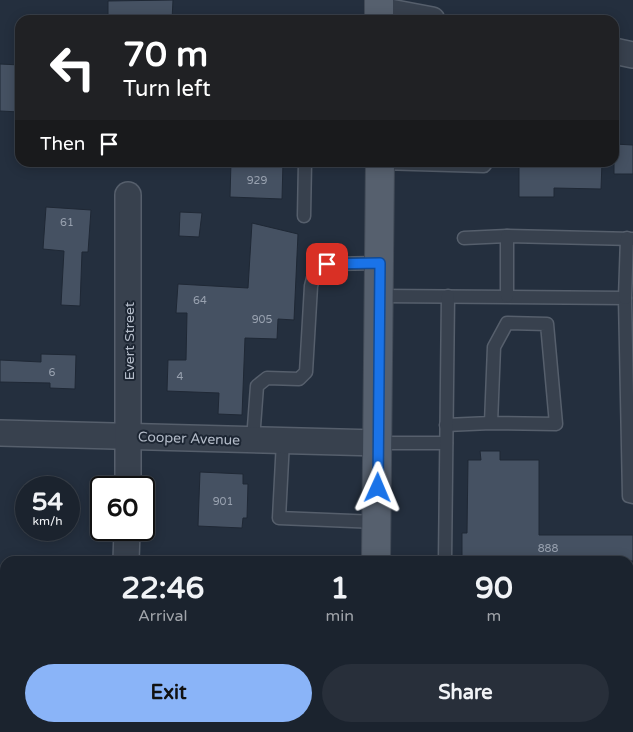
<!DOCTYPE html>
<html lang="en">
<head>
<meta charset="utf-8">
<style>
  body { margin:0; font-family:"Varela Round",sans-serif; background:#282f3a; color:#f1f3f6; height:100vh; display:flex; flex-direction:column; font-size:19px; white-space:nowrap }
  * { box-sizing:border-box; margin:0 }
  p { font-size:16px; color:#a0a4aa }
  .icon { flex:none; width:28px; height:28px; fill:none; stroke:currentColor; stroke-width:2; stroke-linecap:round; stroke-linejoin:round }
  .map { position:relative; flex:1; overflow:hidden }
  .drawer { position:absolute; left:0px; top:556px; width:634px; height:176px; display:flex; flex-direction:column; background:#1b232e; border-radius:15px 15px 0 0; box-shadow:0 2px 12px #0003,0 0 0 1px #39404a }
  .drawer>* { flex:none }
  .banner { position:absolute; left:15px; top:15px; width:604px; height:152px; border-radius:15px; box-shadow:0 2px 12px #0003,0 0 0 1px #39404a; background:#202124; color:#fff; overflow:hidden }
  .speed { position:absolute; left:15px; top:476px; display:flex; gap:10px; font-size:25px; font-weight:700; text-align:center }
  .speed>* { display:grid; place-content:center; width:65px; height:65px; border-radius:50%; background:#1b232e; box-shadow:0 2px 12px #0003,0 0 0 1px #39404a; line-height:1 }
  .speed small { font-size:12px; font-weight:400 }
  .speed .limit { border:2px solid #111; border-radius:8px; background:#fff; color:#111 }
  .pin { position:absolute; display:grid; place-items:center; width:42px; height:42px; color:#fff; margin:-21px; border-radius:10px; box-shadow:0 2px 8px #0006 }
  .me { position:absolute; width:55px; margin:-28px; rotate:1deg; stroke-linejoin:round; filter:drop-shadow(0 0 4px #0008) }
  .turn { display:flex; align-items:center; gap:18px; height:105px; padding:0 25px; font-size:22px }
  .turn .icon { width:65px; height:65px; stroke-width:2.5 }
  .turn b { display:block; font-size:35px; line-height:42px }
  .then { display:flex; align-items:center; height:48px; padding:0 25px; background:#0003; gap:10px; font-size:19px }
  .eta { display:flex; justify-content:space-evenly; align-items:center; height:85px; text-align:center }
  .eta b { font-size:30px; font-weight:700; line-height:35px }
  .action { display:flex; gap:10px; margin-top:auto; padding:10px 25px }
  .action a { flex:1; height:58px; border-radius:30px; background:#8ab4f8; color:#111; font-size:20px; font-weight:700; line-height:58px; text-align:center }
  .action a+a { background:#282f3a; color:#f1f3f6 }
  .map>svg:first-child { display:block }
  .building { fill:#455162; stroke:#1f2835 }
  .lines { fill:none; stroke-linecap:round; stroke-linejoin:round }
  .lane-casing { stroke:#565f6c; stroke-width:15 }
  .street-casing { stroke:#565f6c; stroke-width:28 }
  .primary-casing { stroke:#414a57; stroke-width:30 }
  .lane { stroke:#38414e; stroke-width:12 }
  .street { stroke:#38414e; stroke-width:25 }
  .primary { stroke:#56606e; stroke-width:28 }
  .route-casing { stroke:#114b97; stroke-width:12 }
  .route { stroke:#1a73e8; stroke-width:9 }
  .labels { text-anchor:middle; stroke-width:4; stroke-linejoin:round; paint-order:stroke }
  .number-label { font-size:11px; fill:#98a1af }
  .street-label { font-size:14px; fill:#b4bcc9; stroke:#1d2633 }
</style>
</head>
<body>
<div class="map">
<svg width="633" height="732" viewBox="0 0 633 732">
  <rect width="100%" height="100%" fill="#242f3e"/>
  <g class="building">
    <polygon points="173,0 172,20 108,20 108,1"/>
    <polygon points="0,64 20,65 20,112 0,111"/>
    <polygon points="614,144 633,145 633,174 614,174"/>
    <polygon points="231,162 283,162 282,199 230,197"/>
    <polygon points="519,162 602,162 601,189 554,188 554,197 519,197"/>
    <polygon points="46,207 91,210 88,252 82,252 80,306 61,305 64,251 43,249"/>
    <polygon points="180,212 202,213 199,237 179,236"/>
    <polygon points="252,223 298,234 294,320 278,319 277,339 245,338 242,415 218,414 219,393 167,391 168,360 186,360 187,313 176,313 178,284 248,288"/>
    <polygon points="41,354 76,355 75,389 50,388 50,383 0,382 0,360 41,362"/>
    <polygon points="480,451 500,451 500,460 539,460 539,535 633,535 633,561 462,561 462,533 467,533 468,460 481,460"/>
    <polygon points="200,472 243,474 243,484 248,484 247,518 243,518 242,528 198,526"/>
  </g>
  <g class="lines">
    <defs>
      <g id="lane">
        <polyline points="380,163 484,166 487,162"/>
        <polyline points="304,216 305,162"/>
        <polyline points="464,238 507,236"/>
        <polyline points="380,296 625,298 629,496 633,497"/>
        <polyline points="507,296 507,236 633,239"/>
        <polyline points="625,298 627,238"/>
        <polyline points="446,425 491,423 494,347 507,323 547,324 556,424 491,423"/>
        <polyline points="253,440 257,386 267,378 299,379 306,372 311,286 315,271 327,264 380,263"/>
        <polyline points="283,441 279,518 377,522"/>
        <polyline points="378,443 446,443"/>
        <polyline points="445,561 448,296"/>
      </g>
      <g id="street">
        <polyline points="379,10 432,20"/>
        <polyline points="614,51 633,55"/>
        <polyline points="0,433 378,443"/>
        <polyline points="128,488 128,195"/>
        <polyline points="126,561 127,530"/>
        <polyline points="115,732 116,728"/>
      </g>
      <g id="primary">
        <polyline points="379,20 379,0"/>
        <polyline points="376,561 380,162"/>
        <polyline points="370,732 370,728"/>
      </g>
    </defs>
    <use href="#lane" class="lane-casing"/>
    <use href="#street" class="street-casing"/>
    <use href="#primary" class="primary-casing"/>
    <use href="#lane" class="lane"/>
    <use href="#street" class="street"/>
    <use href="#primary" class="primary"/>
  </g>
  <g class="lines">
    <defs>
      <polyline id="route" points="327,264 380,263 378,488"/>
    </defs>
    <use href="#route" class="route-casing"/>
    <use href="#route" class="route"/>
  </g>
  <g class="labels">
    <g class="number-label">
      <text x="257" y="184">929</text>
      <text x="67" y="226">61</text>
      <text x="200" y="304">64</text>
      <text x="262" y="323">905</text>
      <text x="52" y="376">6</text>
      <text x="180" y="380">4</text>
      <text x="223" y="505">901</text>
      <text x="548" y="552">888</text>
    </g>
    <g class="street-label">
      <text transform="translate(129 341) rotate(-90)" y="5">Evert Street</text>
      <text transform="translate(189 438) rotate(2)" y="5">Cooper Avenue</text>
    </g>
  </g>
</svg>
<div class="speed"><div>54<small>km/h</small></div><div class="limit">60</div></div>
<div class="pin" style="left:327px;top:264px;background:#d93025"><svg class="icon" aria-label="arrive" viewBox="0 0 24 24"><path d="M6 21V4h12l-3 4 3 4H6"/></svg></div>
<svg class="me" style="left:378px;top:488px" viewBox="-20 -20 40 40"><path d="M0-17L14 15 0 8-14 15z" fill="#1a73e8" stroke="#fff" stroke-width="4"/></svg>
<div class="banner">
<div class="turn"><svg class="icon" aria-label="left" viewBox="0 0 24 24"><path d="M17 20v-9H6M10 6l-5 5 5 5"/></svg><div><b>70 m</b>Turn left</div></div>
<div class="then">Then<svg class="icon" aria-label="arrive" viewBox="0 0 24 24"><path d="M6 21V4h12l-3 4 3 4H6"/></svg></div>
</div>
<section class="drawer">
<div class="eta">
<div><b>22:46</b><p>Arrival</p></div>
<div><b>1</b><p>min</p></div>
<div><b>90</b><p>m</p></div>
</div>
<div class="action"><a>Exit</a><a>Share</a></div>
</section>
</div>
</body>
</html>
